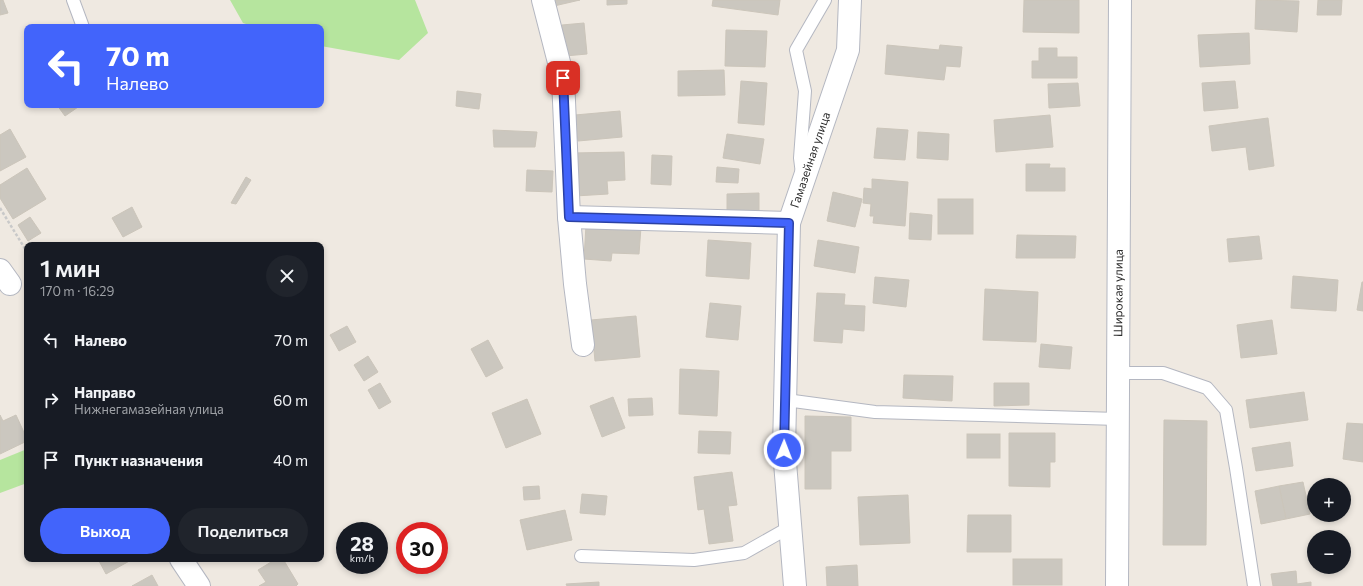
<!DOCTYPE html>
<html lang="ru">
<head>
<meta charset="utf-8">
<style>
  body { margin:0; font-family:Commissioner,sans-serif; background:#20242c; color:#f1f3f6; height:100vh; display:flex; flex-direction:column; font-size:15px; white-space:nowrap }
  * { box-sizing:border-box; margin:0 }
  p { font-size:13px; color:#9ea1a6 }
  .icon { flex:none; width:22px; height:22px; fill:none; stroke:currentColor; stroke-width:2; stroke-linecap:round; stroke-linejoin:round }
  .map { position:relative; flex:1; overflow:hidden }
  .sheet { position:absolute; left:24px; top:242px; width:300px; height:320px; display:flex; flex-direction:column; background:#171b24; border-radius:8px; box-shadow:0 2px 6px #0003 }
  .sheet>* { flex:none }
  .hud { position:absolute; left:24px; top:24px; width:300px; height:84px; border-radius:8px; box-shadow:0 2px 6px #0003; background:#4264fb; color:#fff; overflow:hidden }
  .controls { position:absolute; left:1307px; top:478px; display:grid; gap:8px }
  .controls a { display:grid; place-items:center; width:44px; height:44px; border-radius:50%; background:#171b24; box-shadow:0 2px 6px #0003; font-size:20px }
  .speed { position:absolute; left:336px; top:522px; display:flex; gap:8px; font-size:20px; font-weight:700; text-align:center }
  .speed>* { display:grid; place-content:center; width:52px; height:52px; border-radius:50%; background:#171b24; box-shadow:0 2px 6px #0003; line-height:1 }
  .speed small { font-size:10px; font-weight:400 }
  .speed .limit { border:6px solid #d22; background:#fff; color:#111 }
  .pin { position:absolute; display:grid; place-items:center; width:34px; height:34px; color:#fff; margin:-17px; border-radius:8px; box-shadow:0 2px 6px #0006 }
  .me { position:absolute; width:44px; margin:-22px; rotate:1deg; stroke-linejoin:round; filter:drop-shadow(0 0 3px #0008) }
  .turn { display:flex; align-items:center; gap:14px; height:84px; padding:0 16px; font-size:18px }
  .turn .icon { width:52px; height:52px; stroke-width:2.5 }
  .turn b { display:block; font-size:28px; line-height:34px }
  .round { display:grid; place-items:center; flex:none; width:42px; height:42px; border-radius:21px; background:#20242c }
  .summary { display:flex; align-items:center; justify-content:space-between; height:68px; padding:0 16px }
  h1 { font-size:24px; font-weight:600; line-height:30px }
  .primary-button { display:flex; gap:8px; margin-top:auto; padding:8px 16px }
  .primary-button a { flex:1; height:46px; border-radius:24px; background:#4264fb; color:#fff; font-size:16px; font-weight:600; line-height:46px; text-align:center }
  .primary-button a+a { background:#20242c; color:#f1f3f6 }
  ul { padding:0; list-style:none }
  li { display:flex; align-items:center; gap:12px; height:60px; padding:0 16px }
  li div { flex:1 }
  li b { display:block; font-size:15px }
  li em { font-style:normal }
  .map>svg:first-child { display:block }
  .green { fill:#b6e59e }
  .building { fill:#cbc7bf; stroke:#cbc5ba }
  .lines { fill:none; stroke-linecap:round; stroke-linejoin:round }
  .service-casing { stroke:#b4b7c1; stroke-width:14 }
  .minor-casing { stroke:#b4b7c1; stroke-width:24 }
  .tertiary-casing { stroke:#b4b7c1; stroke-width:24 }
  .path { stroke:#c9c9c9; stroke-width:2.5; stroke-dasharray:3 2; stroke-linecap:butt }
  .service { stroke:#fff; stroke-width:12 }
  .minor { stroke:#fff; stroke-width:22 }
  .tertiary { stroke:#fff; stroke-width:22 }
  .route-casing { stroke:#2b41a3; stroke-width:10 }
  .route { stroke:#4264fb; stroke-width:7 }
  .labels { text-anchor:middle; stroke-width:3; stroke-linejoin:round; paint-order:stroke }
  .street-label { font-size:12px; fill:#2e2e2e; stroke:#fff }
</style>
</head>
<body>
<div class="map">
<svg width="1363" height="586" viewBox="0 0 1363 586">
  <rect width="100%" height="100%" fill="#efe9e1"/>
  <g class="green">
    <polygon points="230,0 415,0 428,33 399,60 321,46 321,27 255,27 243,23"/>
    <polygon points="27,449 27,483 0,493 0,460"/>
  </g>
  <g class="building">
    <polygon points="0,0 3,0 8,13 0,15"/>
    <polygon points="552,0 580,0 554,6"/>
    <polygon points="607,0 627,0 627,4 607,5"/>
    <polygon points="713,0 780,0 778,15 712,6"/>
    <polygon points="1024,0 1079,0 1079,33 1023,32"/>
    <polygon points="1256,0 1299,1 1297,32 1255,29"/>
    <polygon points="1318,0 1342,0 1341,15 1317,15"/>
    <polygon points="584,23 587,54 565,56 562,25"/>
    <polygon points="726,30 767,31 765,67 725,66"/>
    <polygon points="1249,33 1250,64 1200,67 1198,35"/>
    <polygon points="887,45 939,50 940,45 962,47 960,67 946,66 944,80 885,74"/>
    <polygon points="1039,48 1057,48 1057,57 1077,57 1077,78 1032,78 1032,61 1039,61"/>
    <polygon points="724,70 725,95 678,96 678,71"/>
    <polygon points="741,81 767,83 764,125 738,123"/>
    <polygon points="1235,81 1238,108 1204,111 1202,83"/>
    <polygon points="1078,83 1080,106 1049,108 1048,84"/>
    <polygon points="457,91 481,94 479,109 456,106"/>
    <polygon points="57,105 81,105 65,116"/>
    <polygon points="620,111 622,137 578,141 575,115"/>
    <polygon points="1050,115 1053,147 996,152 994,120"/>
    <polygon points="1268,118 1274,166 1249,170 1246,147 1212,151 1209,126"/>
    <polygon points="877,128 908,130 905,160 874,158"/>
    <polygon points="10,129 26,157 0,171 0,135"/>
    <polygon points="493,130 537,132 535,147 494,147"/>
    <polygon points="918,132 949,134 948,160 917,158"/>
    <polygon points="727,134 764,139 760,164 723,158"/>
    <polygon points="624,152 625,180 607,181 608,194 575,196 573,153"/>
    <polygon points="652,155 672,156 671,185 651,184"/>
    <polygon points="1026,164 1050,164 1049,168 1065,168 1065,191 1026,191"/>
    <polygon points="717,167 739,169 738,183 716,182"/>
    <polygon points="27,168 46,199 13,219 0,198 0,185"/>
    <polygon points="527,170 553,171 552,192 526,191"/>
    <polygon points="246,177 251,180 236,204 231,203"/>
    <polygon points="872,179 908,182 905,226 873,223 874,216 870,216 871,204 863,203 864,188 872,189"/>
    <polygon points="833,192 862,199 855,227 827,221"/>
    <polygon points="759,193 759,213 727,213 727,194"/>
    <rect x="938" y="199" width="35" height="35"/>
    <polygon points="132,207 142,227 123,237 112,218"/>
    <polygon points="910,213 932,215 931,240 909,239"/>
    <polygon points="30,217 41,233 28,241 18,225"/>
    <polygon points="586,225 641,227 639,254 612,253 611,261 584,259"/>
    <polygon points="1017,235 1076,236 1075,258 1016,258"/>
    <polygon points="1259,236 1262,259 1229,262 1227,239"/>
    <polygon points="708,240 751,243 749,279 706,276"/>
    <polygon points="818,240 859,247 855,273 814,266"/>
    <polygon points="1293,276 1338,280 1336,311 1291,308"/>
    <polygon points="875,277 909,280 906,307 873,303"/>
    <polygon points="1362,282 1363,282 1363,311 1357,310"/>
    <polygon points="985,289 1038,292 1036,342 983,340"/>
    <polygon points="817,293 845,294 844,305 865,306 864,331 843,329 842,343 814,341"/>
    <polygon points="710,303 741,306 738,340 706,337"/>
    <polygon points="636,316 640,357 595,361 591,320"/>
    <polygon points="1272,320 1277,354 1241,358 1237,325"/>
    <polygon points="347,326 356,342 339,351 330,335"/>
    <polygon points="488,340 503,368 486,377 471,349"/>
    <polygon points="1041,344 1072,347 1070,369 1039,367"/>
    <polygon points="368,356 378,372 364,381 354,365"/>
    <polygon points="680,369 719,371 717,416 679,414"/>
    <polygon points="904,375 953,376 952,401 903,398"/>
    <polygon points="380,383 391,402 379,409 368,390"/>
    <polygon points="994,383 1029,383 1029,405 994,406"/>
    <polygon points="1304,392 1308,420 1250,428 1246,400"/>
    <polygon points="613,397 625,428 602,437 590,406"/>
    <polygon points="652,398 653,415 629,416 628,399"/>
    <polygon points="527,399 541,434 506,448 492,413"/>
    <polygon points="0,415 3,421 16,415 27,439 27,441 0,454"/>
    <polygon points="805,416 851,417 851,451 831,451 831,489 805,489"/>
    <polygon points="1164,420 1207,421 1206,545 1163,545"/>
    <polygon points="1347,423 1363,424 1363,462 1343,459"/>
    <polygon points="699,431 731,432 730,454 698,453"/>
    <polygon points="1009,433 1055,433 1055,462 1050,462 1050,487 1009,486"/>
    <rect x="967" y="434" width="33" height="24"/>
    <polygon points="1290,442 1293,466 1256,471 1252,448"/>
    <polygon points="732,472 737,505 728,506 733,541 709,544 704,509 698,510 694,477"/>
    <polygon points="1303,482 1310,514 1286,519 1279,486"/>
    <polygon points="539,486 540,499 524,500 523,487"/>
    <polygon points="1279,486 1286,519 1261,524 1255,491"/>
    <polygon points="582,494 607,496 605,515 580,513"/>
    <polygon points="908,495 910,543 860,545 858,497"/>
    <polygon points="565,510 572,540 527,550 520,520"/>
    <polygon points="968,515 1011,515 1011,552 967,552"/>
    <polygon points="98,559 133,559 106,574"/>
    <polygon points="276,559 283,559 298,584 296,586 259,586 266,582 258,570"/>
    <rect x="1013" y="559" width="49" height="26"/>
    <polygon points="857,565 858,586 827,586 826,567"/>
    <polygon points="1296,571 1297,584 1311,582 1311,586 1273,586 1271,574"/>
    <polygon points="152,575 158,586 132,586"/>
    <polygon points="599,582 599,586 567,586 566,584"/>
  </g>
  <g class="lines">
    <defs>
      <g id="service">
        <polyline points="73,0 83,27"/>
        <polyline points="802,174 800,158 805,91 796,50 825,0"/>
        <polyline points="1119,373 1163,373 1207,388 1226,410 1236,468 1254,586"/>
        <polyline points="786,400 875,412 1118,419"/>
        <polyline points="581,556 694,560 744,553 790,527"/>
      </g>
      <g id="minor">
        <polyline points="543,0 563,78 569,217 575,284 583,345"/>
        <polyline points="569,217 789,223"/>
        <polyline points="0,270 10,284"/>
        <polyline points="181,559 199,586"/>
        <path id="s1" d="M795,586L784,450L789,223L848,50L850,0"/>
      </g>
      <g id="tertiary">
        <path id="s2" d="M1117,586L1120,0"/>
      </g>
    </defs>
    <use href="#service" class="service-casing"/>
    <use href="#minor" class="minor-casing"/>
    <use href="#tertiary" class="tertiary-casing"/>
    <polyline class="path" points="0,208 27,252"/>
    <use href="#service" class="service"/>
    <use href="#minor" class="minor"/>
    <use href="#tertiary" class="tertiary"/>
  </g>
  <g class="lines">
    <defs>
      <polyline id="route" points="563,78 569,217 789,223 784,450"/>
    </defs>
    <use href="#route" class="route-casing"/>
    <use href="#route" class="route"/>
  </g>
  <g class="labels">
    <g class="street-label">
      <text dy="4" stroke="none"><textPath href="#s1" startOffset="430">Гамазейная улица</textPath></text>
      <text dy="4" stroke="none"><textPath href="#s2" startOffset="293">Широкая улица</textPath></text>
    </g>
  </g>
</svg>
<div class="controls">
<a>+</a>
<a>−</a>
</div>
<div class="speed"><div>28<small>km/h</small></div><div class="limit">30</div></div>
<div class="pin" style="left:563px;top:78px;background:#d93025"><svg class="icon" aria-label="arrive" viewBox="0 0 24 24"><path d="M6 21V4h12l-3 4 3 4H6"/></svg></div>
<svg class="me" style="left:784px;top:450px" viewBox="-20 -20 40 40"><circle r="17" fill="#4264fb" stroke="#fff" stroke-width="3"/><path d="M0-11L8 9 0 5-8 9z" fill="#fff"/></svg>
<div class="hud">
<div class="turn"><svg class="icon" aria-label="left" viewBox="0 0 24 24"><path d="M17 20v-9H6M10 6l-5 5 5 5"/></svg><div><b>70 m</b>Налево</div></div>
</div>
<section class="sheet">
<div class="summary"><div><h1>1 мин</h1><p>170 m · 16:29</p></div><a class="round"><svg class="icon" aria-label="close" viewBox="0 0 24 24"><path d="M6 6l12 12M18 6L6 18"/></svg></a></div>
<ul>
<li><svg class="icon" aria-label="left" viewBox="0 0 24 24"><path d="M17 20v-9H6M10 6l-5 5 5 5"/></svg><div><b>Налево</b></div><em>70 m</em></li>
<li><svg class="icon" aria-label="right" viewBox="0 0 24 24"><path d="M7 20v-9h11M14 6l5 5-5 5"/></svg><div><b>Направо</b><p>Нижнегамазейная улица</p></div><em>60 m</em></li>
<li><svg class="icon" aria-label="arrive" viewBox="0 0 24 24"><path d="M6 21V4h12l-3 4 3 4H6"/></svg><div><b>Пункт назначения</b></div><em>40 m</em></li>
</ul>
<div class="primary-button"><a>Выход</a><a>Поделиться</a></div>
</section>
</div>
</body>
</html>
